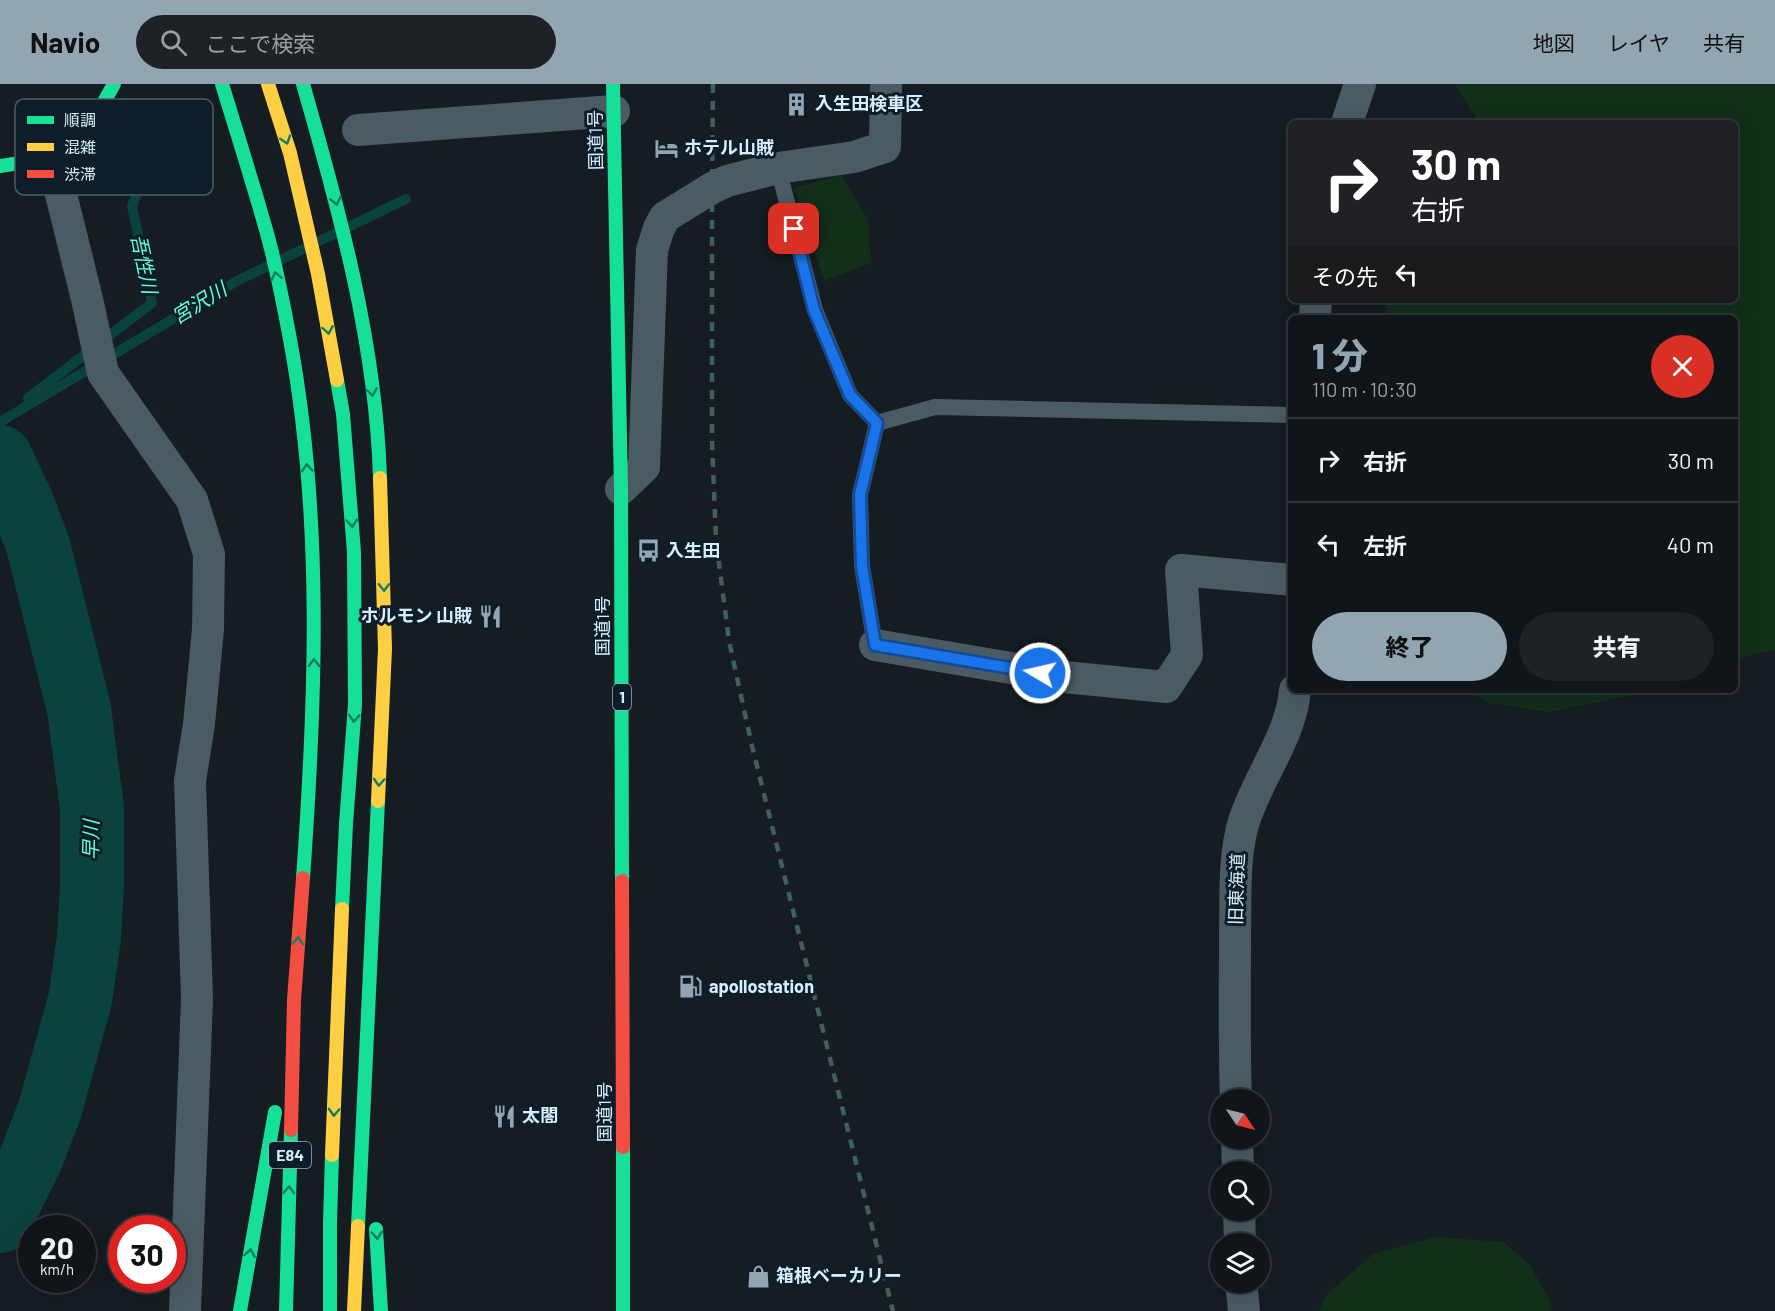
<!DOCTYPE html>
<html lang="ja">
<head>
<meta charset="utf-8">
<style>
  body { margin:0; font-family:Barlow,"Noto Sans JP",sans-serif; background:#1e2227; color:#f1f3f6; height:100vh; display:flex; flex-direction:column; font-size:22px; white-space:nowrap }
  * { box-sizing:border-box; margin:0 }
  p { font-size:20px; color:#9c9fa2 }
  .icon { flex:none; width:33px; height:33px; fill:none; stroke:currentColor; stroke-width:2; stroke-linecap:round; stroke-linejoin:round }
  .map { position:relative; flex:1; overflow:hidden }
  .side { position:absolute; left:1288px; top:231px; width:450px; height:378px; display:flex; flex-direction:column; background:#10151a; border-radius:9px; box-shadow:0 6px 24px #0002,0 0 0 2px #303439 }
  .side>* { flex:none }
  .guide { position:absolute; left:1288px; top:36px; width:450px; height:183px; border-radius:9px; box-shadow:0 6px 24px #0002,0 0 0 2px #303439; background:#202124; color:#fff; overflow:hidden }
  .needle { width:39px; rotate:125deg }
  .fabs { position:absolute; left:1210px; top:1005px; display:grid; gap:12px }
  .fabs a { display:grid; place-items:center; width:60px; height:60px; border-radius:50%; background:#10151a; box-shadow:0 6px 24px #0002,0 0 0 2px #303439; font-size:30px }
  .speed { position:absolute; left:18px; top:1131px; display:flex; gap:12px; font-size:30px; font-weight:700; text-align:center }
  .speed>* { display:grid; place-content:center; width:78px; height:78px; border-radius:50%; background:#10151a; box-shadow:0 6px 24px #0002,0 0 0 2px #303439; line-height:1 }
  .speed small { font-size:15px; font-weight:400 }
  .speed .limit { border:9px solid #d22; background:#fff; color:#111 }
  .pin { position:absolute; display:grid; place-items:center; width:51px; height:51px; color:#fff; margin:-26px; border-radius:12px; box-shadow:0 3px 9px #0006 }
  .me { position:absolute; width:66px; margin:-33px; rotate:279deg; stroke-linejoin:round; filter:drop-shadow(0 0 4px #0008) }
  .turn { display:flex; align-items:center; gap:21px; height:126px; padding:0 24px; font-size:27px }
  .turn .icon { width:78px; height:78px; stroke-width:2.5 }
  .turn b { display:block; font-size:42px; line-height:51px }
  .then { display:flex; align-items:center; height:57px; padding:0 24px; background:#0003; gap:12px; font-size:22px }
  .round { display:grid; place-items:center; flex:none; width:63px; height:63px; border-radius:32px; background:#1e2227 }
  .head { display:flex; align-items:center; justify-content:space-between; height:102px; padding:0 24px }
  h1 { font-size:36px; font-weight:800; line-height:45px; color:#92a5b2 }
  .action { display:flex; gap:12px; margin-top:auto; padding:12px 24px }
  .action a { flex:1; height:69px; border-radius:36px; background:#92a5b2; color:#111; font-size:24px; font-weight:800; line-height:69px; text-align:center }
  .action a+a { background:#1e2227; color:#f1f3f6 }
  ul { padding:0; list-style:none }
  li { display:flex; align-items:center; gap:18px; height:84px; padding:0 24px; border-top:2px solid #303439 }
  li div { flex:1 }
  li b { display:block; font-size:22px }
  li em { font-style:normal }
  header { display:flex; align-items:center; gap:36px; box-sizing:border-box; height:84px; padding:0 30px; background:#92a5b2; color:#111 }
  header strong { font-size:28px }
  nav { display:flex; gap:33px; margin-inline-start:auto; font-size:21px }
  .search { width:420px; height:54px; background:#1e2227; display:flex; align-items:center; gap:15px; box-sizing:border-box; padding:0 21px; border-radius:33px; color:#9c9fa2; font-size:22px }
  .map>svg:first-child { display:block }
  .green { fill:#122f1a }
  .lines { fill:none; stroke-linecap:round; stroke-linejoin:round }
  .stream { stroke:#0a433d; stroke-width:10 }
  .river { stroke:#0a433d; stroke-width:64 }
  .lane { stroke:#4a5b63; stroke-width:16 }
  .street { stroke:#4a5b63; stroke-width:32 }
  .fast { stroke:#16e098; stroke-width:14 }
  .slow { stroke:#ffcf43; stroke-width:14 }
  .jam { stroke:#f24e42; stroke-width:14 }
  .rail { stroke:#3f6258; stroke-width:4.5; stroke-dasharray:9 8; stroke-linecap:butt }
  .oneway { stroke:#127e60 }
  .route-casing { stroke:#114b97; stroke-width:15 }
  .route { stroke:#1a73e8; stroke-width:10 }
  .labels { text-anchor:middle; stroke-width:6; stroke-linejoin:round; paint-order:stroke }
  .shield { fill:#0f1d28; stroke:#9ab0be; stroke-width:1.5 }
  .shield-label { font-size:16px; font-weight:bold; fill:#d6efff }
  .poi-label { font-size:18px; font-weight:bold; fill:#d6efff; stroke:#0f1d28; text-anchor:start }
  .street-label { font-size:18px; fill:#d6efff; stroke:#0f1d28 }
  .water-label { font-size:20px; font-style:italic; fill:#64ffd4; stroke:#0f1d28 }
  .key { fill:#0f1d28; stroke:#4b5c68; stroke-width:1.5 }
  .key-label { font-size:16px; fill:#d6efff }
</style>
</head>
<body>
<header>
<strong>Navio</strong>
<div class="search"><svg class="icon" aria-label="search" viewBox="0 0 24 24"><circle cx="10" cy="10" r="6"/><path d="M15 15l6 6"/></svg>ここで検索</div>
<nav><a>地図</a><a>レイヤ</a><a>共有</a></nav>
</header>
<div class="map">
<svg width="1775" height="1227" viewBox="0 0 1775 1227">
  <rect width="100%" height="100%" fill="#151c22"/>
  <g class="green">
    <polygon points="1454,0 1775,0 1775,566 1750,571 1736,576 1736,234 1385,234 1387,216 1736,216 1736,39 1480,39"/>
    <polygon points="841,91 868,135 871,179 824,197 794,104"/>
    <polygon points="1470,606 1649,606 1638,610 1549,628 1489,619"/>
    <polygon points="1436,1153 1504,1158 1530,1181 1551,1219 1552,1227 1319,1227 1325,1212 1373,1170"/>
  </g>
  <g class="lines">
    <g class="stream">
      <polyline points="28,314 152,219 132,122 170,29"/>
      <polyline points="0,338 235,198 406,115"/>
    </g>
    <polyline class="river" points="0,373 21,417 38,461 79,625 92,724 92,802 89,854 80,916 50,1025 32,1072 0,1137"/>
    <g class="lane">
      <polyline points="778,84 815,226 850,311 877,339 935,323 1292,331"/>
      <polyline points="875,561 862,482 860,411 877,339"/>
    </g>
    <g class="street">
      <polyline points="1347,39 1360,0"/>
      <polyline points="358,46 614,27"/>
      <polyline points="52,74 87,215 103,289 192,416 209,470 208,545 199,640 190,697 197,915 185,1227"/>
      <polyline points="1315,234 1316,216"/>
      <polyline points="621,405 644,383 652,166 659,144 665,133 712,104 727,97 778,84 854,73 885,63 886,0"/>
      <polyline points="875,561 1064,593 1166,603 1187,571 1181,486 1292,496"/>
      <path d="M1236,1016C1234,961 1235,906 1235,851C1236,813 1233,774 1244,737C1258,693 1291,653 1295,606"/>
      <polyline points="1237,1054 1238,1088"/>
      <polyline points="1239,1126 1240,1160"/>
      <polyline points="1241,1198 1244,1227"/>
    </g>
    <g class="fast">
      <path d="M222,0C236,46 251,93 264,139C275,175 282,213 289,250C323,429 316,613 303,794"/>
      <path d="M303,0C340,129 376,260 380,394"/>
      <polyline points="613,0 621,405 622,797"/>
      <polyline points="0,82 52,74 99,27 114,0"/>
      <polyline points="337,296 343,330 354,468 355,620 346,740 342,825"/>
      <polyline points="623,1063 623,1227"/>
      <polyline points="358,1142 378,717"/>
      <polyline points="376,1145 381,1227"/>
      <polyline points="240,1227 275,1028"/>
      <polyline points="286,1227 291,1046"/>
      <polyline points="330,1227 330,1139 332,1071"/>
    </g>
    <g class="slow">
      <polyline points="268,0 290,69 318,190 337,296"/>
      <polyline points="378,717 385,565 380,394"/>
      <polyline points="332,1071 342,825"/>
      <polyline points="354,1227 358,1142"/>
    </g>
    <g class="jam">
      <polyline points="622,797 623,1063"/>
      <polyline points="291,1046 294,916 303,794"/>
    </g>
    <polyline class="rail" points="713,0 712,104 712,357 716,456 729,557 752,662 893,1227"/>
  </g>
  <defs><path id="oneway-chevron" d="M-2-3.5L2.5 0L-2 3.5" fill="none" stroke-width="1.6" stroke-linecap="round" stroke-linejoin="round" transform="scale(1.5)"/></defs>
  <g class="oneway">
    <use href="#oneway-chevron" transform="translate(286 56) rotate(72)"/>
    <use href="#oneway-chevron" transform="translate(336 117) rotate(77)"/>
    <use href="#oneway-chevron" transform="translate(276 192) rotate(-102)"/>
    <use href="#oneway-chevron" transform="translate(328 246) rotate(80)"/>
    <use href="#oneway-chevron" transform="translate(372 308) rotate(82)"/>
    <use href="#oneway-chevron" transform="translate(307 384) rotate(-94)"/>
    <use href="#oneway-chevron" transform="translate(352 439) rotate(85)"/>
    <use href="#oneway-chevron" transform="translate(384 503) rotate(89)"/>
    <use href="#oneway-chevron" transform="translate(314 579) rotate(-91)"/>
    <use href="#oneway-chevron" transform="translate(354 634) rotate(94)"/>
    <use href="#oneway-chevron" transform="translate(379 698) rotate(93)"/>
    <use href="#oneway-chevron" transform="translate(298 857) rotate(-86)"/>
    <use href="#oneway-chevron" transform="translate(334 1028) rotate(92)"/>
    <use href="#oneway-chevron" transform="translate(289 1106) rotate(-88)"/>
    <use href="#oneway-chevron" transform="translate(377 1151) rotate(86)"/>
    <use href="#oneway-chevron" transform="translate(250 1169) rotate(-80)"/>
  </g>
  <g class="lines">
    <defs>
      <polyline id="route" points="794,145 814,226 850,311 877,339 860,411 862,482 875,561 1040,589"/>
    </defs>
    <use href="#route" class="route-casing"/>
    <use href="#route" class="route"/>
  </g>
  <defs>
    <symbol id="building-bare" viewBox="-9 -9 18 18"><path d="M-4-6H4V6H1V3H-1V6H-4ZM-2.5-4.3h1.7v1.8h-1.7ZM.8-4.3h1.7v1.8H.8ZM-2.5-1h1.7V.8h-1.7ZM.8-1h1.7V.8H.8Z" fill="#92a5b2" stroke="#0f1d28" stroke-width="2.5" paint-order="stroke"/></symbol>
    <symbol id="hotel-bare" viewBox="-9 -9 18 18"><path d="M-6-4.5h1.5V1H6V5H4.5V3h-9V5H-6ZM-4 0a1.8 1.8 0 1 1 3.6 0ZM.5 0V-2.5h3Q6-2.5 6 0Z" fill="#92a5b2" stroke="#0f1d28" stroke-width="2.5" paint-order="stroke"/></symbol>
    <symbol id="bus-bare" viewBox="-9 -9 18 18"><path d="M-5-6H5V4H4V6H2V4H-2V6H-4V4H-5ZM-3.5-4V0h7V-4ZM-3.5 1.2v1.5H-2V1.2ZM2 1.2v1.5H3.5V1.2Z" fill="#92a5b2" stroke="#0f1d28" stroke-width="2.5" paint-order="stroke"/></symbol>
    <symbol id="restaurant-bare" viewBox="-9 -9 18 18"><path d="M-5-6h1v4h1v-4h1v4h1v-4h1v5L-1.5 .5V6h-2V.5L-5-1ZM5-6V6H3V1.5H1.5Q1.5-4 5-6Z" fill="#92a5b2" stroke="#0f1d28" stroke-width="2.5" paint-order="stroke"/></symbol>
    <symbol id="fuel-bare" viewBox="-9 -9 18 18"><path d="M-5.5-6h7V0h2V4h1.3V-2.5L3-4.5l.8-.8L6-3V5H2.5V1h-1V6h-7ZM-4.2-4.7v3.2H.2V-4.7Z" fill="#92a5b2" stroke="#0f1d28" stroke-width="2.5" paint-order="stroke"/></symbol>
    <symbol id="shop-bare" viewBox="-9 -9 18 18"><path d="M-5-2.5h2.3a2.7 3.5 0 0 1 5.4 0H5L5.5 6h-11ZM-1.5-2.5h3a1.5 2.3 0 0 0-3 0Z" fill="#92a5b2" stroke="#0f1d28" stroke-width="2.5" paint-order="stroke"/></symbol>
  </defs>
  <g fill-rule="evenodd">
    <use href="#building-bare" x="780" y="4" width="33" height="33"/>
    <use href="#hotel-bare" x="650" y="48" width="33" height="33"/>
    <use href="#bus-bare" x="632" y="450" width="33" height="33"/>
    <use href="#restaurant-bare" x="474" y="516" width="33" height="33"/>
    <use href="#fuel-bare" x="674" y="886" width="33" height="33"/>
    <use href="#restaurant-bare" x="488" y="1016" width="33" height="33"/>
    <use href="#shop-bare" x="742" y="1176" width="33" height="33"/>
  </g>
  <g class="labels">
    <g class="shield">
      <rect x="613" y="600" width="18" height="26" rx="4.5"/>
      <rect x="269" y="1058" width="42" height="26" rx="4.5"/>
    </g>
    <g class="shield-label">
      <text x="622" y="619">1</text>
      <text x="290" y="1077">E84</text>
    </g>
    <g class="poi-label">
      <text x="815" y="26">入生田検車区</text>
      <text x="684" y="70">ホテル山賊</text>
      <text x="666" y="473">入生田</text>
      <text x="472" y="538" text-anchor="end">ホルモン 山賊</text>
      <text x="709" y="909">apollostation</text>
      <text x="522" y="1038">太閤</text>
      <text x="776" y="1198">箱根ベーカリー</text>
    </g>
    <g class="street-label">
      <text transform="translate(596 56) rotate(-91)" y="6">国道1号</text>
      <text transform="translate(603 542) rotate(-90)" y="6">国道1号</text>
      <text transform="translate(1237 805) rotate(-88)" y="6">旧東海道</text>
      <text transform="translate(605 1028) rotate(-90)" y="6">国道1号</text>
    </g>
    <g class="water-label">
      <text transform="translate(144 180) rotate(78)" y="7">吾性川</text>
      <text transform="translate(199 219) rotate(-31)" y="7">宮沢川</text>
      <text transform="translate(91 756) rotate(-89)" y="7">早川</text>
    </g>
  </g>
  <rect x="15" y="15" width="198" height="96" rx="9" class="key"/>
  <rect x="27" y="32" width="27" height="8" fill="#16e098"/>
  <rect x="27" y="59" width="27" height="8" fill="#ffcf43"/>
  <rect x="27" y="86" width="27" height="8" fill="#f24e42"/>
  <g class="key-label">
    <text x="64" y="42">順調</text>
    <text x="64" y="69">混雑</text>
    <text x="64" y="96">渋滞</text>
  </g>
</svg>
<div class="fabs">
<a><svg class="needle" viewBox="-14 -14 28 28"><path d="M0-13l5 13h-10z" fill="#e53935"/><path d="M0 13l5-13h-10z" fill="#9c9fa2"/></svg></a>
<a><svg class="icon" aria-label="search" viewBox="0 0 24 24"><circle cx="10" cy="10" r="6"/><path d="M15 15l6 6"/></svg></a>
<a><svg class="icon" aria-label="layers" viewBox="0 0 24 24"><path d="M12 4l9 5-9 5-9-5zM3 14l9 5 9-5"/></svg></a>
</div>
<div class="speed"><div>20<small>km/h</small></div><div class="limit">30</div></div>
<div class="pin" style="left:794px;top:145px;background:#d93025"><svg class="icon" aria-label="arrive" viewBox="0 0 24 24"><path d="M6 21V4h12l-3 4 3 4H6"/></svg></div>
<svg class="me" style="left:1040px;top:589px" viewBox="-20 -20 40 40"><circle r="17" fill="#1a73e8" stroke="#fff" stroke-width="3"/><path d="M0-11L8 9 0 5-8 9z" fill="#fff"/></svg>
<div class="guide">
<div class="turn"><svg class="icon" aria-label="right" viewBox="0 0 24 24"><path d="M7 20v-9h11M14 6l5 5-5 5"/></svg><div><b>30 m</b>右折</div></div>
<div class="then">その先<svg class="icon" aria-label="left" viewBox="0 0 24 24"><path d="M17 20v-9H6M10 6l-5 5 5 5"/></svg></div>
</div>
<section class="side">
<div class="head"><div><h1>1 分</h1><p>110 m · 10:30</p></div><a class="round" style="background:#d93025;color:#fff"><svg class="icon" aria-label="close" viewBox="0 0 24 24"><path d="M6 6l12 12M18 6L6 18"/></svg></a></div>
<ul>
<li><svg class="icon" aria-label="right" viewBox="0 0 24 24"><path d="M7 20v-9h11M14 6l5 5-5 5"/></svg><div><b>右折</b></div><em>30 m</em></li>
<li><svg class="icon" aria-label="left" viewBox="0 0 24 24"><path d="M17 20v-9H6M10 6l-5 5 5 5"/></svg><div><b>左折</b></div><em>40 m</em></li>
</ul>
<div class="action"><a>終了</a><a>共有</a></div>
</section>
</div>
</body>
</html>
